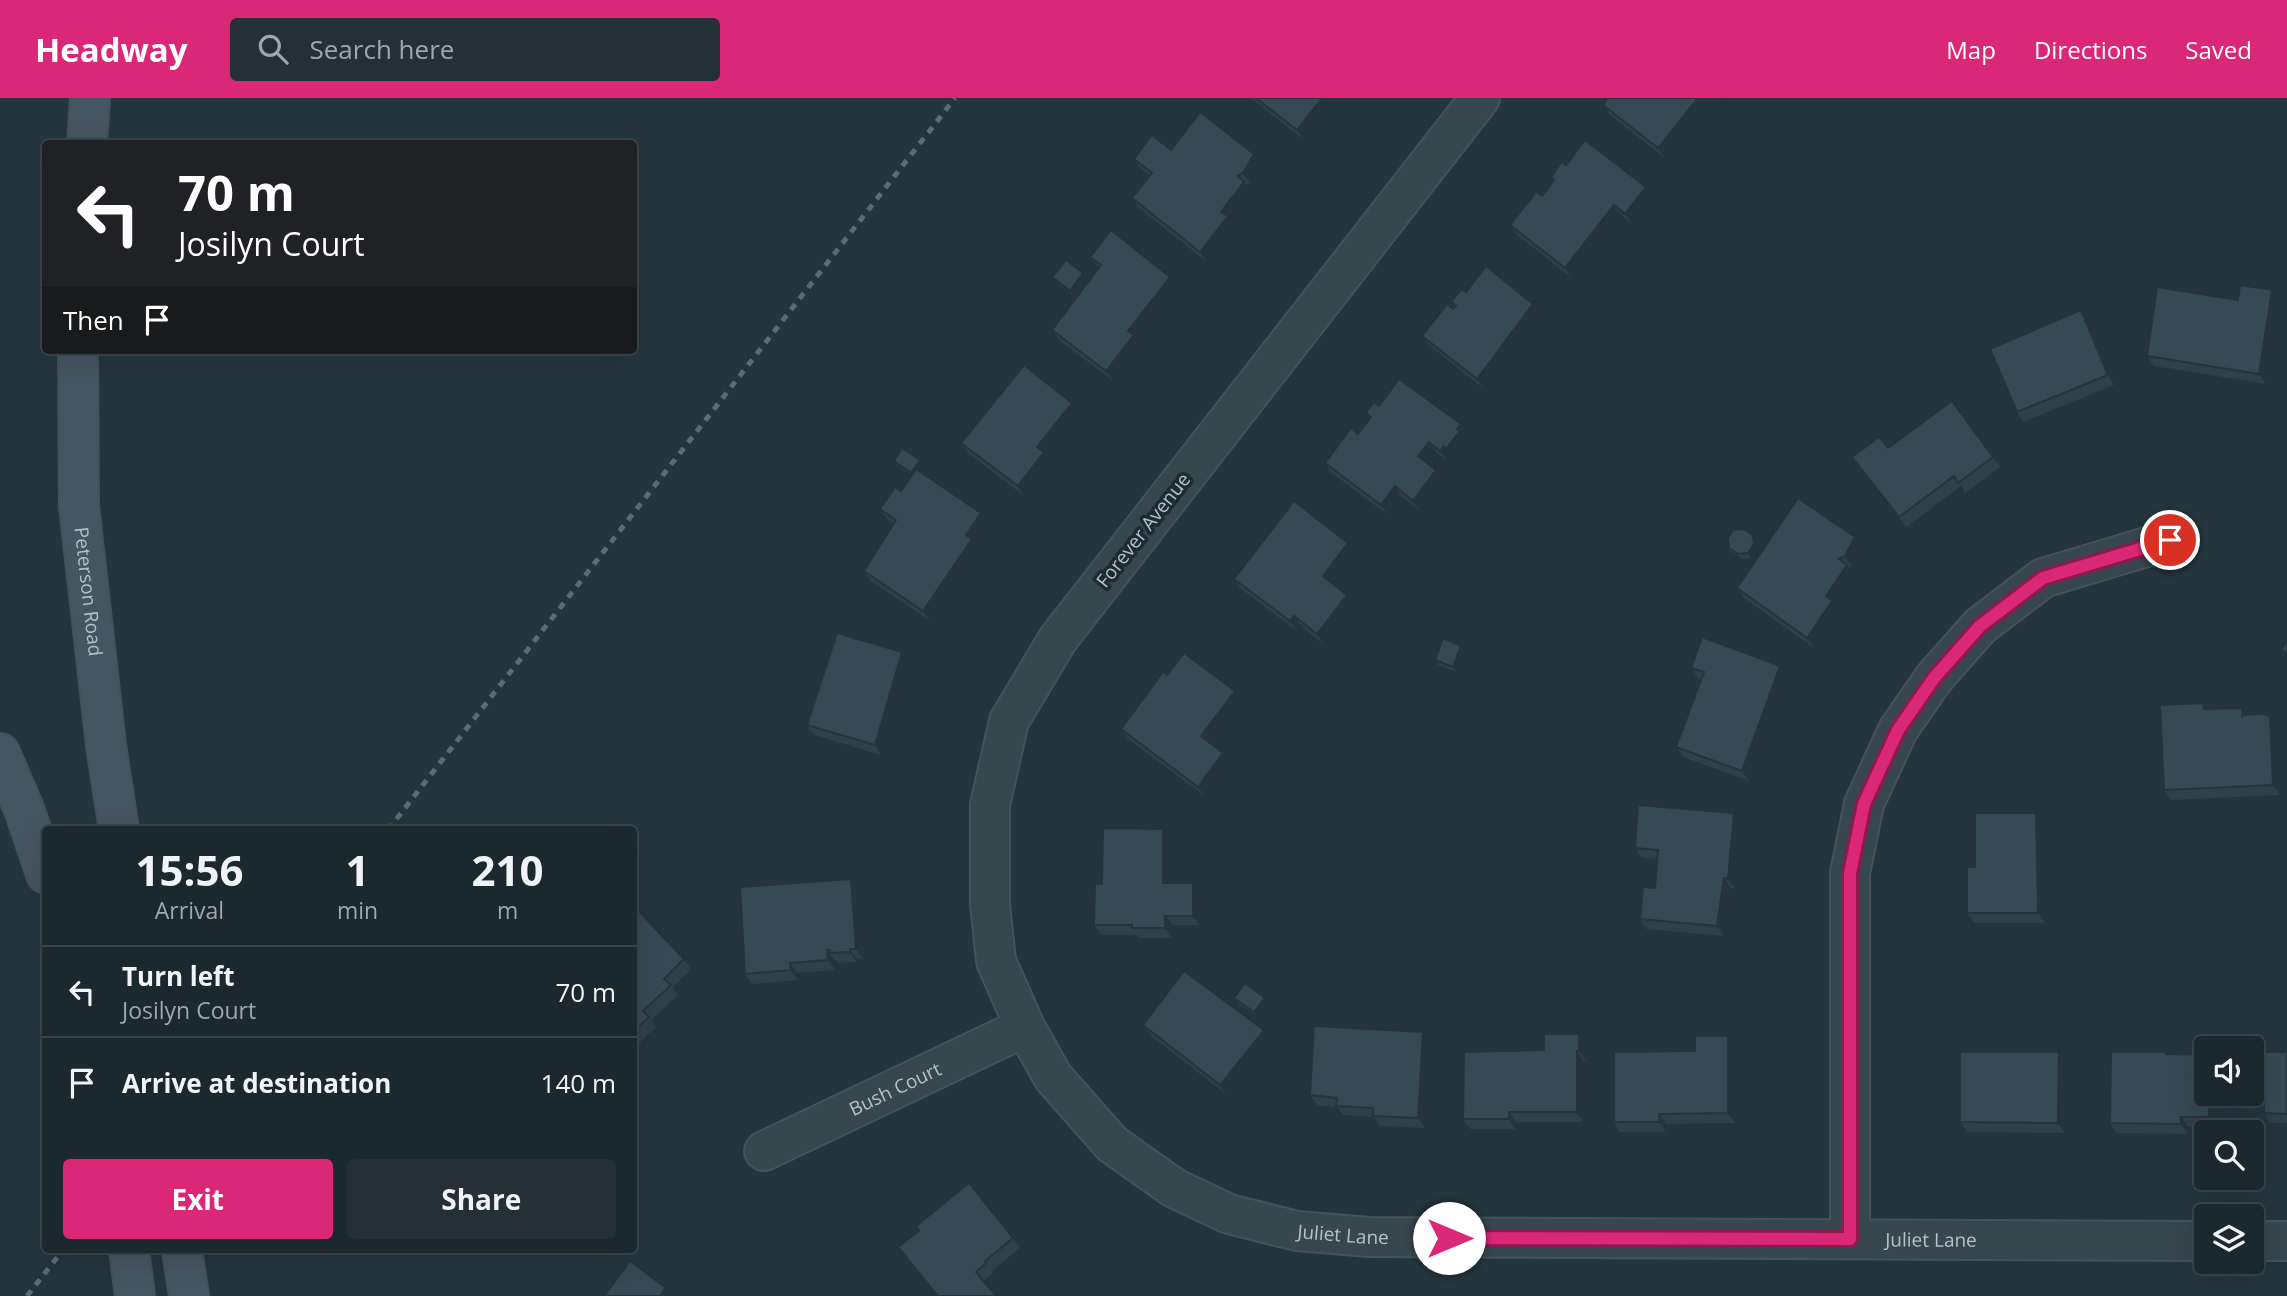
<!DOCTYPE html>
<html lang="en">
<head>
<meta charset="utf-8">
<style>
  body { margin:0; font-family:"Open Sans",sans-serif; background:#243036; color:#f1f3f6; height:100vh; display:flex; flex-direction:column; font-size:26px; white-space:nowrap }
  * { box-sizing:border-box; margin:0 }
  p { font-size:23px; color:#a0a6aa }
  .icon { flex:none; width:38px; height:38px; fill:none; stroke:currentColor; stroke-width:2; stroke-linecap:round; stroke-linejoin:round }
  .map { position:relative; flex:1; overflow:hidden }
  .drawer { position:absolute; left:42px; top:728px; width:595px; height:427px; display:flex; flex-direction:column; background:#1b282e; border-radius:7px; box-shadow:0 7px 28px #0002,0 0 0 2px #39444a }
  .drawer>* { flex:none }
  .guide { position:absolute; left:42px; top:42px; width:595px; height:214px; border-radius:7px; box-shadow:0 7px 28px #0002,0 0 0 2px #39444a; background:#202124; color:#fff; overflow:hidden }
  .controls { position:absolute; left:2194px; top:938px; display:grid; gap:14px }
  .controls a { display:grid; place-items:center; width:70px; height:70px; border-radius:7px; background:#1b282e; box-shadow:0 7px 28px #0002,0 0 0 2px #39444a; font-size:35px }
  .pin { position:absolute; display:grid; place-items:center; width:60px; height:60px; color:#fff; margin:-30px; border:4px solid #fff; border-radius:50%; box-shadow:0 2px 7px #0007 }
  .me { position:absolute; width:77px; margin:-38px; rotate:90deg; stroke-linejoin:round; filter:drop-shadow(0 0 5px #0008) }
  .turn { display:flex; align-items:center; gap:24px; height:147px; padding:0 21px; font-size:32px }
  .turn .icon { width:91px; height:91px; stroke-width:2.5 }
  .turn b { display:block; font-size:49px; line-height:60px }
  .then { display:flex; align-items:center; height:66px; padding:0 21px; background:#0003; gap:14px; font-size:26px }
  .eta { display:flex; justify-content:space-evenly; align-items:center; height:119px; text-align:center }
  .eta b { font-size:42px; font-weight:700; line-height:49px }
  .cta { display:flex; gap:14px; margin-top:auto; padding:14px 21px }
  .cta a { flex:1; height:80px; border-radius:7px; background:#db2777; color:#fff; font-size:28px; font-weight:700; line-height:80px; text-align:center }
  .cta a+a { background:#243036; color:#f1f3f6 }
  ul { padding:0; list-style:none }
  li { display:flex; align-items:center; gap:21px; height:91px; padding:0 21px; border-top:2px solid #39444a }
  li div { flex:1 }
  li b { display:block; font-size:26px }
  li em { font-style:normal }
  header { display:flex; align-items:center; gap:42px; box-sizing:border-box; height:98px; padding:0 35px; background:#db2777; color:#fff }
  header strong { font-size:33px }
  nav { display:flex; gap:38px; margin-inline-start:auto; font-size:24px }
  .search { width:490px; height:63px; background:#243036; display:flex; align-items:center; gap:18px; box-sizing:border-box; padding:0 24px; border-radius:7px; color:#a0a6aa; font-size:26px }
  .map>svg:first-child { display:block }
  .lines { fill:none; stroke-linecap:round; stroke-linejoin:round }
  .minor-casing { stroke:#44525a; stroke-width:42 }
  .secondary-casing { stroke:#44525a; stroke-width:42 }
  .minor { stroke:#38464e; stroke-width:38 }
  .secondary { stroke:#465661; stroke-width:38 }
  .rail { stroke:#5a6b75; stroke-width:5; stroke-dasharray:7 7; stroke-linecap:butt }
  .wall { fill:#2e4048 }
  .shaded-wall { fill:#26343b }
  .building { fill:#364a54; stroke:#26343b; stroke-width:2 }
  .route-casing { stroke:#8e194d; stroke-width:18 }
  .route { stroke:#db2777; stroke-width:12 }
  .labels { text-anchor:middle; stroke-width:7; stroke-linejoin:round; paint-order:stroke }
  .street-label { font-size:19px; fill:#b4c1c9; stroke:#1d2b33 }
</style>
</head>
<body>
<header>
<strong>Headway</strong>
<div class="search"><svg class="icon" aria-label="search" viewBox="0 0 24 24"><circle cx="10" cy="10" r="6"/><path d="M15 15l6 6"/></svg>Search here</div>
<nav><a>Map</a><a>Directions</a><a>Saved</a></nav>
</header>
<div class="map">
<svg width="2287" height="1198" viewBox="0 0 2287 1198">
  <rect width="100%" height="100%" fill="#24353e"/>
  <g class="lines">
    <defs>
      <g id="minor">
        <path id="s1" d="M1480,0L1058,541L1009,623L990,707V806L996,863L1025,929L1053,979L1112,1046L1174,1090L1229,1116L1297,1133L1369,1139L2207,1143"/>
        <path id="s2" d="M764,1053L1025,929"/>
        <polyline points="1850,1141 1850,775 1864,706 1898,632 1934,580 1980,528 2043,480 2170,442"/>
        <polyline points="2252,1143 2287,1143"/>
      </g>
      <g id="secondary">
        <polyline points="87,46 90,0"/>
        <path id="s3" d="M78,252L79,408L106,647L119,732"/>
        <polyline points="0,655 24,711 46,776"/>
        <polyline points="129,1152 135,1198"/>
        <polyline points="182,1152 189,1198"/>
      </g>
    </defs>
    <use href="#minor" class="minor-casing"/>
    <use href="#secondary" class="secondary-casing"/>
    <use href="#minor" class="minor"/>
    <use href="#secondary" class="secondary"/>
    <g class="rail">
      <polyline points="388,732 955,0"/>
      <polyline points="27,1198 63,1152"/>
    </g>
  </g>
  <g class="wall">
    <polygon points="1251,0 1337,0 1304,42"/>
    <polygon points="1713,0 1665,60 1610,17 1603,7"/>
    <polygon points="1171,52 1261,66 1250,85 1246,87 1251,94 1230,121 1235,128 1207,164 1139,110 1132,100 1150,78 1141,71 1134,61"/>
    <polygon points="1566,67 1653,99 1632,126 1621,117 1572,180 1517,137 1510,127 1542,98 1553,83 1551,79"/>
    <polygon points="1090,159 1177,189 1137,242 1141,247 1113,283 1059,242 1052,232 1099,170"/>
    <polygon points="1052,179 1087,180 1074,198 1056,184"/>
    <polygon points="2272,192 2279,202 2266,286 2154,268 2147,258 2238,202"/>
    <polygon points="1466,194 1533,206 1540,215 1484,291 1429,247 1422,238 1455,209 1451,203"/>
    <polygon points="2081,212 2088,222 2114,287 2023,324 2017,314"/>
    <polygon points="1952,303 2000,369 1965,395 1961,388 1906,429 1852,359 1888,350"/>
    <polygon points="1072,305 1079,314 1046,357 1051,364 1024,398 968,355 961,345"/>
    <polygon points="1379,308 1461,326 1468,336 1464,341 1466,343 1453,361 1451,358 1447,363 1436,354 1427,365 1436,372 1443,382 1420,413 1401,398 1388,417 1332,375 1325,365 1358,336 1370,321 1366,315"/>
    <polygon points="894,363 923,367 919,373 981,415 988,425 974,445 979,451 930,523 871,483 864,473 894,426 887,421 880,411 901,393 912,378 897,368"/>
    <polygon points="1755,441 1757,451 1751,460 1742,461 1733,455 1729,450"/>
    <polygon points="1348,445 1355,455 1332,485 1354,507 1323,546 1301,528 1297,533 1241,491 1234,481"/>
    <polygon points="1862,449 1852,468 1849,470 1854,477 1834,505 1839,513 1814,550 1744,500 1737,490"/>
    <polygon points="1461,548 1464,553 1457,574 1438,567 1435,562"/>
    <polygon points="902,554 909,564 881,657 814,637 807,627"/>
    <polygon points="1691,570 1787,578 1749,683 1683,659 1676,649 1701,581 1698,580"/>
    <polygon points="1167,577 1241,603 1210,645 1223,655 1230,665 1205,698 1128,641 1121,631"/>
    <polygon points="2208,611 2247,617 2277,628 2280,697 2171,702 2164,692"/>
    <polygon points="1734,715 1741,725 1735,791 1731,790 1724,838 1646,831 1640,821 1655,790 1657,761 1642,760 1635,750"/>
    <polygon points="2043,725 2045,825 1974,825 1967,815 1975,769"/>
    <polygon points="1170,741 1170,785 1200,795 1200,827 1172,827 1172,840 1139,840 1137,837 1101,837 1094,827 1102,786"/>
    <polygon points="851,781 858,791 863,860 857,861 857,864 838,865 836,862 834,862 835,872 797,875 798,882 752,886 745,876"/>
    <polygon points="634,813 684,861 691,871 673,889 678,897 651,922 656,929 634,950"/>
    <polygon points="1234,900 1269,905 1258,919 1238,905"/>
    <polygon points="1143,927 1264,932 1271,942 1227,997 1150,937"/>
    <polygon points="1423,934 1430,944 1425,1030 1380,1028 1374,1019 1343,1017 1338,1010 1317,1007 1310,997"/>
    <polygon points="1728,938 1735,948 1735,1025 1666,1026 1666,1034 1620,1034 1614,1024 1695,953"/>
    <polygon points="1586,946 1586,963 1583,963 1583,1024 1516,1024 1516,1031 1470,1031 1463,1021 1544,952"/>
    <polygon points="2059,954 2066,964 2065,1035 1967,1034 1960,1024"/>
    <polygon points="2166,954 2207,996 2216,996 2216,1029 2188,1029 2188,1036 2117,1035 2110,1025"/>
    <polygon points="2287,954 2287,1025 2270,1025 2264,1015"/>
    <polygon points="1013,1140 1020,1150 992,1173 993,1175 983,1183 996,1198 937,1198 898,1149"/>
  </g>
  <g class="shaded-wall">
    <polygon points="1322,0 1337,0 1304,42 1297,32"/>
    <polygon points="1698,0 1713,0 1665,60 1658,50"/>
    <polygon points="1722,0 1729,0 1725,5"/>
    <polygon points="1254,56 1261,66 1250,85 1243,75"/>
    <polygon points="1244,84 1251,94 1230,121 1235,128 1207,164 1200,154 1221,114"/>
    <polygon points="1646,89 1653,99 1632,126 1625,116"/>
    <polygon points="1614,107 1621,117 1572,180 1565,170"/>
    <polygon points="1083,175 1087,180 1074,198 1070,193"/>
    <polygon points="1170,179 1177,189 1137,242 1141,247 1113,283 1106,273 1128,233"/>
    <polygon points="2272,192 2279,202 2266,286 2259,276"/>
    <polygon points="1533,206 1540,215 1484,291 1477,281"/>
    <polygon points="2081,212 2088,222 2114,287 2108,277"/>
    <polygon points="1072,305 1079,314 1046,357 1051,364 1024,398 1018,388 1037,349"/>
    <polygon points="1461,326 1468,336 1464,341 1466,343 1453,361 1446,351 1457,331"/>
    <polygon points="1429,344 1436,354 1425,368 1418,358"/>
    <polygon points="1444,348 1451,358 1447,363 1440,353"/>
    <polygon points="920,362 923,367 914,380 911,375"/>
    <polygon points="1436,372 1443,382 1420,413 1413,403"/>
    <polygon points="1395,388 1401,398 1388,417 1381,407"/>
    <polygon points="981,415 988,425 974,445 979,451 930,523 923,513 966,437"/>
    <polygon points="1752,436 1755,441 1757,451 1751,460 1748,455"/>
    <polygon points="1855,439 1862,449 1852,468 1845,458"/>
    <polygon points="1348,445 1355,455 1330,488 1323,478"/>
    <polygon points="1847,467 1854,477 1834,505 1839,513 1814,550 1807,540 1826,498"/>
    <polygon points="1347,497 1354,507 1323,546 1317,536"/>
    <polygon points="1294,518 1301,528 1297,533 1290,523"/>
    <polygon points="1461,548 1464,553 1457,574 1453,569"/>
    <polygon points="902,554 909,564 881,657 875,647"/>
    <polygon points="1780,568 1787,578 1749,683 1742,673"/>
    <polygon points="1235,593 1241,603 1208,648 1201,638"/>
    <polygon points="2270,618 2277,628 2280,697 2273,687"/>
    <polygon points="1223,655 1230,665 1205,698 1198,689"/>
    <polygon points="1734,715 1741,725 1735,791 1728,781"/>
    <polygon points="2036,715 2043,725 2045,825 2038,815"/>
    <polygon points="1163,731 1170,741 1170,794 1163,785"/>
    <polygon points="1724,780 1731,790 1724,838 1717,828"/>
    <polygon points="851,781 858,791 863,860 856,851"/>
    <polygon points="1193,785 1200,795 1200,827 1193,818"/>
    <polygon points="1165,818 1172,827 1172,840 1165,830"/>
    <polygon points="850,851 857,861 857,864 850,854"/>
    <polygon points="827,852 834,862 835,872 828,862"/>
    <polygon points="790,865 797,875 798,882 791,872"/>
    <polygon points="1265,900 1269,905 1258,919 1254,914"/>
    <polygon points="1264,932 1271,942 1227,997 1220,987"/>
    <polygon points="1423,934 1430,944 1425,1030 1418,1020"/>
    <polygon points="1579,936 1586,946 1586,963 1579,953"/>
    <polygon points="1728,938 1735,948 1735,1025 1728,1015"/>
    <polygon points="1577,953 1583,963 1583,1024 1577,1014"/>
    <polygon points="2059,954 2066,964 2065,1035 2058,1025"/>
    <polygon points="2209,996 2216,996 2216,1029 2209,1019"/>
    <polygon points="1509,1014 1516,1024 1516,1031 1509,1021"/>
    <polygon points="1659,1016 1666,1026 1666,1034 1659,1024"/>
    <polygon points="2181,1019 2188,1029 2188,1036 2181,1026"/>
    <polygon points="666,1190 672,1198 662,1198 661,1196"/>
  </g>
  <g class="building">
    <polygon points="1256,0 1322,0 1297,32"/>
    <polygon points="1608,0 1698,0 1658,50 1603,7"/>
    <polygon points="1200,14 1254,56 1243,75 1238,78 1244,84 1221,114 1228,118 1200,154 1132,100 1152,75 1134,61 1150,39 1152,37 1171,52"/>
    <polygon points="1585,42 1646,89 1625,116 1614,107 1565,170 1510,127 1536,94 1542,98 1554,82 1551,79 1558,69 1562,64 1566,67"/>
    <polygon points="1111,132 1170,179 1128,233 1134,237 1106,273 1052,232 1101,167 1090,159"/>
    <polygon points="1066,162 1083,175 1070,193 1052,179"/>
    <polygon points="1486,168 1533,206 1477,281 1422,238 1447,206 1453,211 1456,208 1451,203 1462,191 1466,194"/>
    <polygon points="2240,187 2272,192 2259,276 2147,258 2157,189 2238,202"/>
    <polygon points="2081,212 2108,277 2017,314 1990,251"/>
    <polygon points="1024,267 1072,305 1037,349 1044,354 1018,388 961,345"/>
    <polygon points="1399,281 1461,326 1457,331 1460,333 1446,351 1444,348 1440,353 1429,344 1418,358 1436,372 1413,403 1395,388 1381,407 1325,365 1351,330 1358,336 1371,319 1366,315 1368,312 1374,304 1379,308"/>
    <polygon points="1952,303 1993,359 1958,385 1954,378 1899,419 1852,359 1879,339 1888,350"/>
    <polygon points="902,350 920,362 911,375 894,363"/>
    <polygon points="916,371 981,415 966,437 972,441 923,513 864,473 896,422 880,411 895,389 901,393"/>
    <polygon points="1798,400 1855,439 1845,458 1839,461 1847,467 1826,498 1832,503 1807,540 1737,490"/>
    <polygon points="1294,403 1348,445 1323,478 1347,497 1317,536 1294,518 1290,523 1234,481"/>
    <polygon points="1743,431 1752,436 1754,446 1748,455 1738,456 1729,450 1728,440 1733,432"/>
    <polygon points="837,535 902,554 875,647 807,627"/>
    <polygon points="1702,539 1780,568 1742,673 1676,649 1704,574 1691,570"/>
    <polygon points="1443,540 1461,548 1453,569 1435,562"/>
    <polygon points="2287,544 2287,556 2281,552"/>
    <polygon points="1184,555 1235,593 1201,638 1223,655 1198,689 1121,631 1163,574 1167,577"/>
    <polygon points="2203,605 2204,611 2242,610 2242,619 2243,617 2264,616 2270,618 2273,687 2164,692 2160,607"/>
    <polygon points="1638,707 1734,715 1728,781 1724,780 1717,828 1640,821 1643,789 1655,790 1658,752 1635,750"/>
    <polygon points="1975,715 2036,715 2038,815 1967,815 1967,769 1975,769"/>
    <polygon points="1103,730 1163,731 1163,785 1193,785 1193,818 1165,818 1165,830 1132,830 1132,827 1094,827 1095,786 1102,786"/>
    <polygon points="851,781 856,851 850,851 850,854 831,855 830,852 827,852 828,862 790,865 791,872 745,876 740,789"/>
    <polygon points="636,810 684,861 664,881 671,887 643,913 649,919 634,933 634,813"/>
    <polygon points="1184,873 1264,932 1220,987 1143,927"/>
    <polygon points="1245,885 1265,900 1254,914 1234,900"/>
    <polygon points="1314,928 1423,934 1418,1020 1373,1018 1373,1010 1336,1008 1337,1000 1310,997"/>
    <polygon points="1544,936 1579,936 1579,953 1577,953 1577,1014 1509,1014 1509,1021 1463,1021 1464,954 1544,952"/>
    <polygon points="1695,938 1728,938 1728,1015 1659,1016 1659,1024 1614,1024 1614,954 1695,953"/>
    <polygon points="1960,954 2059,954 2058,1025 1960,1024"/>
    <polygon points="2111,954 2166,954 2166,956 2207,957 2207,996 2209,996 2209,1019 2181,1019 2181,1026 2110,1025"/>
    <polygon points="2265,954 2287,954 2287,1016 2264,1015"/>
    <polygon points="969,1085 1013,1140 985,1163 986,1165 976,1174 996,1198 938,1198 898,1149 919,1133 916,1128"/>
    <polygon points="630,1163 666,1190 661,1196 664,1198 604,1198"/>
  </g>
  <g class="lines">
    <defs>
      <polyline id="route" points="1449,1140 1850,1141 1850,775 1864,706 1898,632 1934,580 1980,528 2043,480 2170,442"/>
    </defs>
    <use href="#route" class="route-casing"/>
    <use href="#route" class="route"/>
  </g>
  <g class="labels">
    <g class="street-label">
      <text transform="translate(1143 432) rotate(-52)" y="7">Forever Avenue</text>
      <text dy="7" stroke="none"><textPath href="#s3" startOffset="242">Peterson Road</textPath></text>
      <text dy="7" stroke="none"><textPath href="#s2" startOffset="145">Bush Court</textPath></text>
      <text dy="7" stroke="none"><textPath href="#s1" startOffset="1496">Juliet Lane</textPath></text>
      <text dy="7" stroke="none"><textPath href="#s1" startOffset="2084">Juliet Lane</textPath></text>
    </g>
  </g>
</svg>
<div class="controls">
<a><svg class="icon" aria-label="sound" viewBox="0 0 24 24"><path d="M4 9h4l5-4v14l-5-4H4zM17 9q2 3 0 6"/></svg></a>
<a><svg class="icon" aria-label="search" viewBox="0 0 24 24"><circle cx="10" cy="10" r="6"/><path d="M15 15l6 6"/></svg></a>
<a><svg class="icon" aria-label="layers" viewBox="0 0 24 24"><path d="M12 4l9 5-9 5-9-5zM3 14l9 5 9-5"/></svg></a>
</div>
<div class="pin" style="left:2170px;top:442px;background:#d93025"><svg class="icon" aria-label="arrive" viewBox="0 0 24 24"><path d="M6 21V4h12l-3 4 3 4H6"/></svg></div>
<svg class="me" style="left:1449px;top:1140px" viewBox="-20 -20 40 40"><circle r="19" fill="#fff"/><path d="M0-13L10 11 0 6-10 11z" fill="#db2777"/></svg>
<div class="guide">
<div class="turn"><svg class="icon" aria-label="left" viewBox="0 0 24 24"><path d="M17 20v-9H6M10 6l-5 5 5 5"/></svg><div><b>70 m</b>Josilyn Court</div></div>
<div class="then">Then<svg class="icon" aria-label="arrive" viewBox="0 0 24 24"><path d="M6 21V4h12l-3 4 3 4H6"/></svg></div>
</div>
<section class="drawer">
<div class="eta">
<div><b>15:56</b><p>Arrival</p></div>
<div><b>1</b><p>min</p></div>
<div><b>210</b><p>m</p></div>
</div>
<ul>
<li><svg class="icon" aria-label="left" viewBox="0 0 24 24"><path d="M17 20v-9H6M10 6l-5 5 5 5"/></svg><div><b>Turn left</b><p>Josilyn Court</p></div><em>70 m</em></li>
<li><svg class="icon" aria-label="arrive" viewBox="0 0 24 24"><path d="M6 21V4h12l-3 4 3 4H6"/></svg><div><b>Arrive at destination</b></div><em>140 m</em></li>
</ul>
<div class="cta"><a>Exit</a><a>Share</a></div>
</section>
</div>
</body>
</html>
